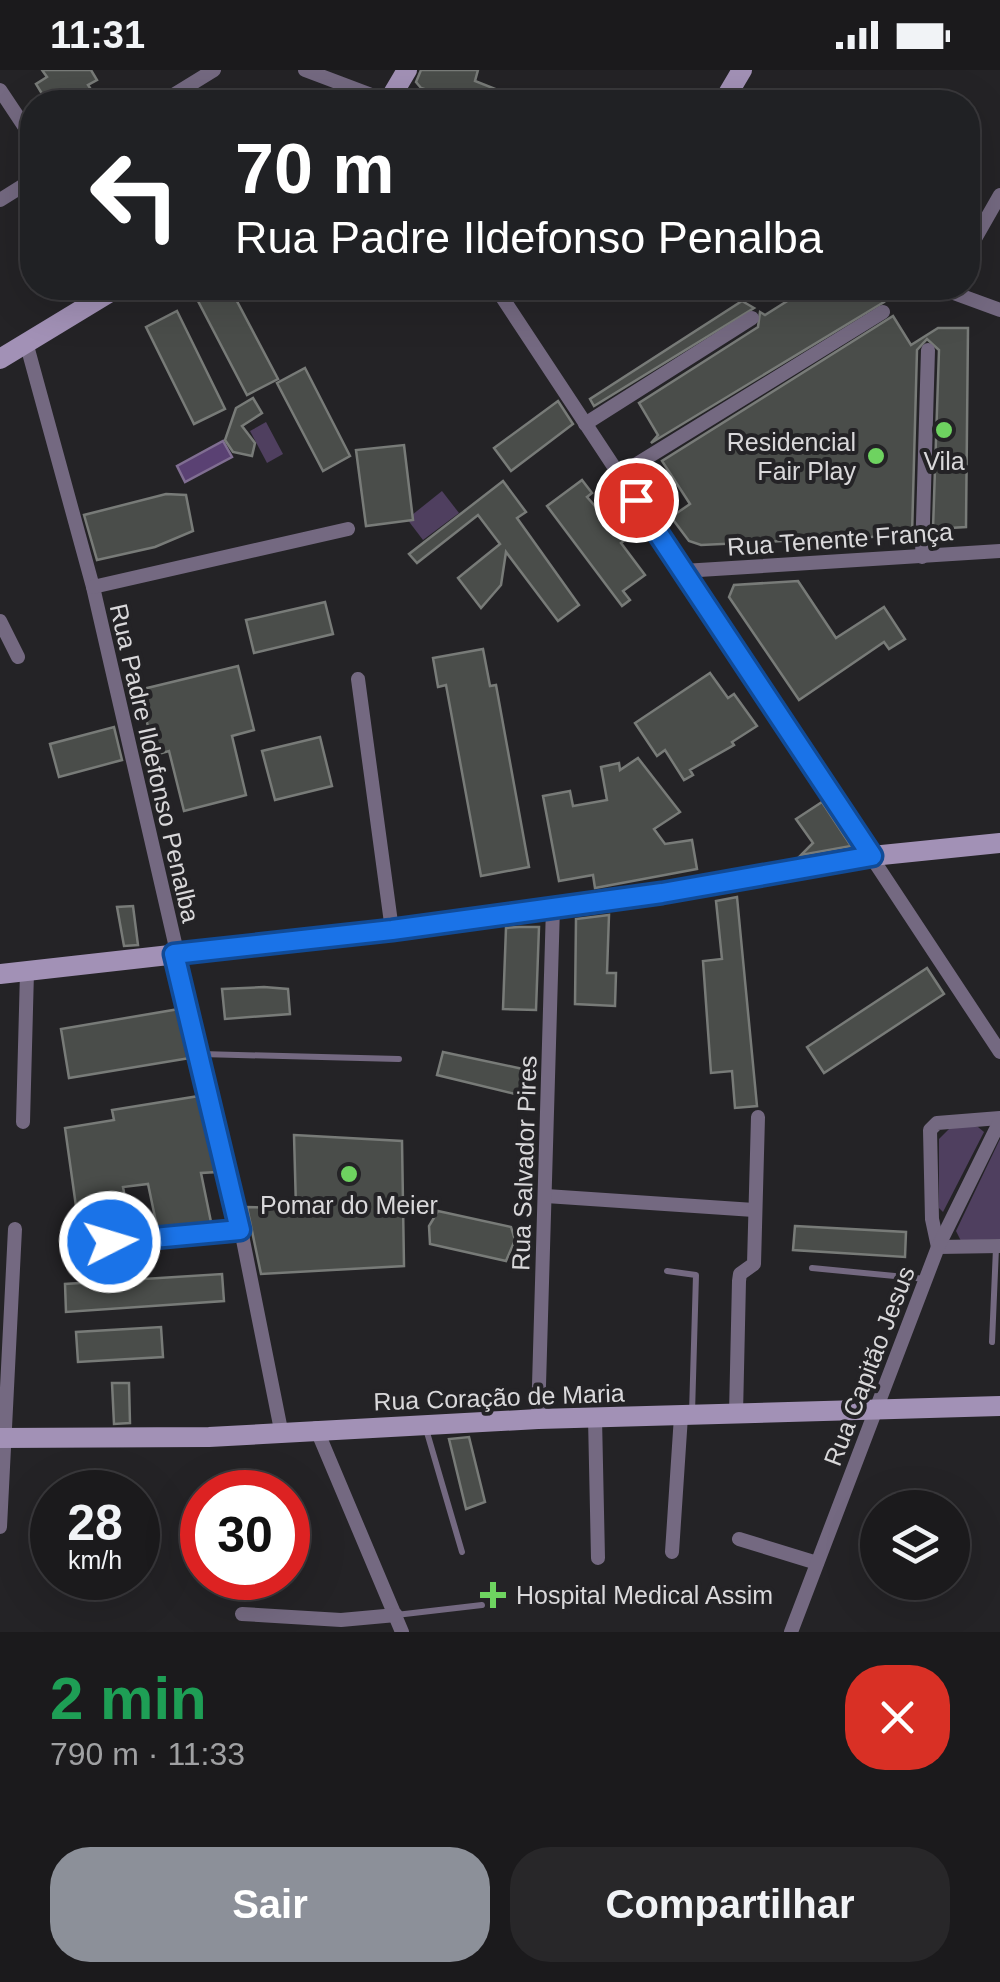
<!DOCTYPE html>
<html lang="pt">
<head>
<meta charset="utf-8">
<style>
  body { margin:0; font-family:Helvetica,sans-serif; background:#282729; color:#f1f3f6; height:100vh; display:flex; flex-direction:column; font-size:38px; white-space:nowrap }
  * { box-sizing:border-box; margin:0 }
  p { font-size:32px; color:#a0a1a3 }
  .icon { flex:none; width:55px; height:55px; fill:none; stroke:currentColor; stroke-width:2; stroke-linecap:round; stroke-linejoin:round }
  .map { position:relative; height:1562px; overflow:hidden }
  .side { display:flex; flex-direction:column; background:#1b1a1c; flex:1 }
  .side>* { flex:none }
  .top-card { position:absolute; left:20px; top:20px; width:960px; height:210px; border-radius:40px; box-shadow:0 10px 40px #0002,0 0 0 2px #39383b; background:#202124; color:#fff; overflow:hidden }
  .fabs { position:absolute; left:860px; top:1420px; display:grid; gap:20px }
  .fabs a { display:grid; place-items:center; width:110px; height:110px; border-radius:50%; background:#1b1a1c; box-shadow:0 10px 40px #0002,0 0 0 2px #39383b; font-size:50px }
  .speed { position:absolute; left:30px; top:1400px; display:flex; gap:20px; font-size:50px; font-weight:700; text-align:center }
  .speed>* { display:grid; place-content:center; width:130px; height:130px; border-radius:50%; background:#1b1a1c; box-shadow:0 10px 40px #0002,0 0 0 2px #39383b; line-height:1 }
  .speed small { font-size:25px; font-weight:400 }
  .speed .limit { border:15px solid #d22; background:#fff; color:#111 }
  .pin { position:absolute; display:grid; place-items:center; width:85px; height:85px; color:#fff; margin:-42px; border:5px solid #fff; border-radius:50%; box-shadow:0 2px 10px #0007 }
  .me { position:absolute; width:110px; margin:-55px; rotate:85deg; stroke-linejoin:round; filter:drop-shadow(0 0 8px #0008) }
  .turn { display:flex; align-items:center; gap:35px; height:210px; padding:0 50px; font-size:45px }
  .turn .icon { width:130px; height:130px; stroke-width:2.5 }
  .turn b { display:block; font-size:70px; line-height:85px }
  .round { display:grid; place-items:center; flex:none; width:105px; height:105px; border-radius:40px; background:#282729 }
  .head { display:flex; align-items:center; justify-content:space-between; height:170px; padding:0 50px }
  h1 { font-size:60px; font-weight:600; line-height:75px; color:#1e9e55 }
  .button { display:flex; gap:20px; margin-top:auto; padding:20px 50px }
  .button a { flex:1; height:115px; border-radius:40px; background:#8c9099; color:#fff; font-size:40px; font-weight:600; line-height:115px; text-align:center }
  .button a+a { background:#282729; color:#f1f3f6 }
  .status { display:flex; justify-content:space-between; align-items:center; height:70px; padding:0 50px; background:#1b1a1c; direction:ltr }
  .status svg { height:28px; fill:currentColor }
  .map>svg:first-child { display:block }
  .green { fill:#4f3f5f }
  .water { fill:#5a4173; stroke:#806e92; stroke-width:2.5 }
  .building { fill:#4a4d4a; stroke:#787b78; stroke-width:2.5 }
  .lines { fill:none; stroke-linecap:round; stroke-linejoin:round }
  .lane { stroke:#746981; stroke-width:6 }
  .street { stroke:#746981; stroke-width:14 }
  .secondary { stroke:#a291b6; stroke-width:20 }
  .route-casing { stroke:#114b97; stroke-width:25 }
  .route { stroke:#1a73e8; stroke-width:18 }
  .poi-dot { fill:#6ed360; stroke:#242326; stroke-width:4 }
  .labels { text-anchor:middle; stroke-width:8; stroke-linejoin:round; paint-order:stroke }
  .poi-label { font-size:25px; fill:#d9d8da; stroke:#242326 }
  .street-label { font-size:25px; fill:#d9d8da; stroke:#242326 }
</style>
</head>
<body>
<div class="status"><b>11:31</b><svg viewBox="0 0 49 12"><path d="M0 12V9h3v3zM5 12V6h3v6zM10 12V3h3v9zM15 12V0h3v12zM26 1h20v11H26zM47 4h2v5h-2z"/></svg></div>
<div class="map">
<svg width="1000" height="1562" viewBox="0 0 1000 1562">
  <rect width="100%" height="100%" fill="#242326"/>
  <g class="green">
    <polygon points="266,352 283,384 267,393 250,361"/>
    <polygon points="442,421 459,443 423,470 407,449"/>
    <polygon points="951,1057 978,1057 984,1062 943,1142 939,1138 939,1069"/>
    <polygon points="1000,1069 1000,1169 961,1171 956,1161"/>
  </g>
  <polygon class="water" points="223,371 232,387 185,412 177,396"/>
  <g class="building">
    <polygon points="42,0 91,0 97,10 88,15 96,27 86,32 47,32 36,14 47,7"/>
    <polygon points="421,0 478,0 475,11 528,32 466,32 421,18 416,12"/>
    <polygon points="225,218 230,218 278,309 247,325 198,231"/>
    <polygon points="808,218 892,218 880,225 884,232 651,373 658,365 639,333 758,257 760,242 765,245"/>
    <polygon points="742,231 754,238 594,336 590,329"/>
    <polygon points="177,241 225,339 194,354 146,257"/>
    <polygon points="893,246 911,275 938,258 968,258 966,457 933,459 939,280 927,269 917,280 912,465 701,475 689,471 671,447 690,434 662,391"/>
    <polygon points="305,298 350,386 323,401 277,313"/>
    <polygon points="253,328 262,343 242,356 255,373 252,386 233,382 225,370 236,338"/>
    <polygon points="558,331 573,354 511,401 494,378"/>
    <polygon points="404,375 413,450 366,456 356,380"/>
    <polygon points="582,410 592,423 587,427 625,470 621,473 645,505 623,521 630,530 622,536 547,436"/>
    <polygon points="503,411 526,442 517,448 579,535 558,551 506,482 501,515 481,538 458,508 500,474 478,445 417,493 409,484"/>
    <polygon points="166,424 186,425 193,461 155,477 97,490 84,445"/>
    <polygon points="798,511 836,568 884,537 905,569 889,579 884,572 799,630 729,527 734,515"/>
    <polygon points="325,532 333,564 254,583 246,550"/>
    <polygon points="483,579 490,616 496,615 529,797 481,806 446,615 438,617 433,588"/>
    <polygon points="238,596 254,660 232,666 246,725 184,741 169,681 155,685 139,620"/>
    <polygon points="710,603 728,628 734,624 757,656 732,672 734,675 690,700 693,705 684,710 665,680 657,686 635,653"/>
    <polygon points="114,657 122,690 59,707 50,674"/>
    <polygon points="320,667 332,716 275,730 262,681"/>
    <polygon points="638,688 680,742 654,759 665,774 692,770 697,799 595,818 593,805 559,811 543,726 570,721 573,736 607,730 601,697 619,693 620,700"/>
    <polygon points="822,732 851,776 801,785 813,773 796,749"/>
    <polygon points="737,827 757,1036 735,1038 732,1001 711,1003 703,891 722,889 716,831"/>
    <polygon points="133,836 138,875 124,876 117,837"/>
    <polygon points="609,845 607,903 616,903 615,936 575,934 576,849"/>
    <polygon points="519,857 539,857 536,940 503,939 506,858"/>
    <polygon points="927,898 944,924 824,1003 807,977"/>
    <polygon points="264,917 288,919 290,944 225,949 222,919"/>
    <polygon points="179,939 190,988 69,1008 61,959"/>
    <polygon points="443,982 523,999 519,1025 437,1005"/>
    <polygon points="199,1026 217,1102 201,1103 211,1152 157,1157 148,1114 123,1117 131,1160 80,1165 65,1058 114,1050 112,1040"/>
    <polygon points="294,1065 402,1071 404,1196 261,1204 247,1137 296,1138"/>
    <polygon points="438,1141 511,1157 515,1170 506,1191 430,1174 429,1156"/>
    <polygon points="795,1156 906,1162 905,1187 793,1180"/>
    <polygon points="222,1204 224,1231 66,1242 65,1214"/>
    <polygon points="161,1257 163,1287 78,1292 76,1262"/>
    <polygon points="112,1313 129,1313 130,1353 114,1354"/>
    <polygon points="469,1367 485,1432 466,1439 449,1369"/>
  </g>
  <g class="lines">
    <g class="lane">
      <polyline points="201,984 399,989"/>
      <polyline points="812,1198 926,1209"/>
      <polyline points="667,1201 696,1205 692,1343"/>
      <polyline points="992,1272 996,1178"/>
      <polyline points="426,1359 462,1482"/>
      <polyline points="396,1545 482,1535"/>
    </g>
    <g class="street">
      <polyline points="305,0 390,32"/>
      <polyline points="0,20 32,68"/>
      <polyline points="162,32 214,0"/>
      <polyline points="0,130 32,110"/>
      <polyline points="968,181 1000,125"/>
      <polyline points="496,218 1000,982"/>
      <polyline points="940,218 1000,240"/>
      <polyline points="26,272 93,517 241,1160 281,1360"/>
      <polyline points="585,354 752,248"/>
      <polyline points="619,405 883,242"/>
      <polyline points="922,487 928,280"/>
      <polyline points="683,501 1000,481"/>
      <polyline points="93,517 348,459"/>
      <polyline points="0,551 18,587"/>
      <polyline points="358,609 392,860"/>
      <polyline points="23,1052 27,902"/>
      <polyline points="546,1126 754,1140"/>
      <polyline points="75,1176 241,1160"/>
      <polyline points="938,1177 932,1149 930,1060 937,1053 1000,1048"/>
      <polyline points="938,1177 1000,1176"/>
      <polyline points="736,1344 739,1211 740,1204 754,1194 758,1047"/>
      <polyline points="595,1348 598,1488"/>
      <polyline points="538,1349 553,837"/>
      <polyline points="316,1358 402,1562"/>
      <polyline points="0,1457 15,1159"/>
      <polyline points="739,1469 817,1493"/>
      <polyline points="672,1482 681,1346"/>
      <polyline points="242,1544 341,1550 396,1545"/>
      <polyline points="791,1562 938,1177 1000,1051"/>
    </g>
    <g class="secondary">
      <polyline points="388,32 407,0"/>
      <polyline points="723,32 742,0"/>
      <polyline points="0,289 117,218"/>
      <polyline points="0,904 392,860 663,823 872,786 1000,773"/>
      <polyline points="0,1368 209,1367 538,1349 1000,1336"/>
    </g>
  </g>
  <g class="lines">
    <defs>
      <polyline id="route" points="110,1172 240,1160 174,884 392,860 662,823 872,786 636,430"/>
    </defs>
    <use href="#route" class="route-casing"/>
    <use href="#route" class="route"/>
  </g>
  <g class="poi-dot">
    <circle cx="944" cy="360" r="10"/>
    <circle cx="876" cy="386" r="10"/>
    <circle cx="349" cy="1104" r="10"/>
    <path d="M488 1510h10v10h10v10h-10v10h-10v-10h-10v-10h10z"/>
  </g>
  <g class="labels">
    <g class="poi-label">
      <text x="856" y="381" text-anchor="end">Residencial<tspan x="856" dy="29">Fair Play</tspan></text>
      <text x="944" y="400">Vila</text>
      <text x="349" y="1144">Pomar do Meier</text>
      <text x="516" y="1534" text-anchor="start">Hospital Medical Assim</text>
    </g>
    <g class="street-label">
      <text transform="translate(840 469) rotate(-4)" y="9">Rua Tenente França</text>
      <text transform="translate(155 693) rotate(77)" y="9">Rua Padre Ildefonso Penalba</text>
      <text transform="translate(524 1093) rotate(-88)" y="9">Rua Salvador Pires</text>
      <text transform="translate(869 1296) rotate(-69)" y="9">Rua Capitão Jesus</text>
      <text transform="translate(499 1327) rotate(-2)" y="9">Rua Coração de Maria</text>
    </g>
  </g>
</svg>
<div class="fabs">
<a><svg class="icon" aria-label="layers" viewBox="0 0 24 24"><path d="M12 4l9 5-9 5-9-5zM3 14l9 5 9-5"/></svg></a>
</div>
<div class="speed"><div>28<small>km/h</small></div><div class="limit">30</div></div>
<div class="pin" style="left:636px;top:430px;background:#d93025"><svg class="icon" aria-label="arrive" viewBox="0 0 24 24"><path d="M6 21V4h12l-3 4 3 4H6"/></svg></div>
<svg class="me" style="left:110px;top:1172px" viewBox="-20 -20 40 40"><circle r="17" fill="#1a73e8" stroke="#fff" stroke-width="3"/><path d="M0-11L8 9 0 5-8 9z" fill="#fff"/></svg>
<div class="top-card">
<div class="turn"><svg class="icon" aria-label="left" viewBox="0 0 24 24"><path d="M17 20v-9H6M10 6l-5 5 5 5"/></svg><div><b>70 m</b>Rua Padre Ildefonso Penalba</div></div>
</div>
</div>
<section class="side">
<div class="head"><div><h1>2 min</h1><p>790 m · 11:33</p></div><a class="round" style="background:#d93025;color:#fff"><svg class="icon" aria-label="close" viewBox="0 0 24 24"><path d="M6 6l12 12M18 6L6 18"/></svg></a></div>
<div class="button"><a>Sair</a><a>Compartilhar</a></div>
</section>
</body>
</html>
